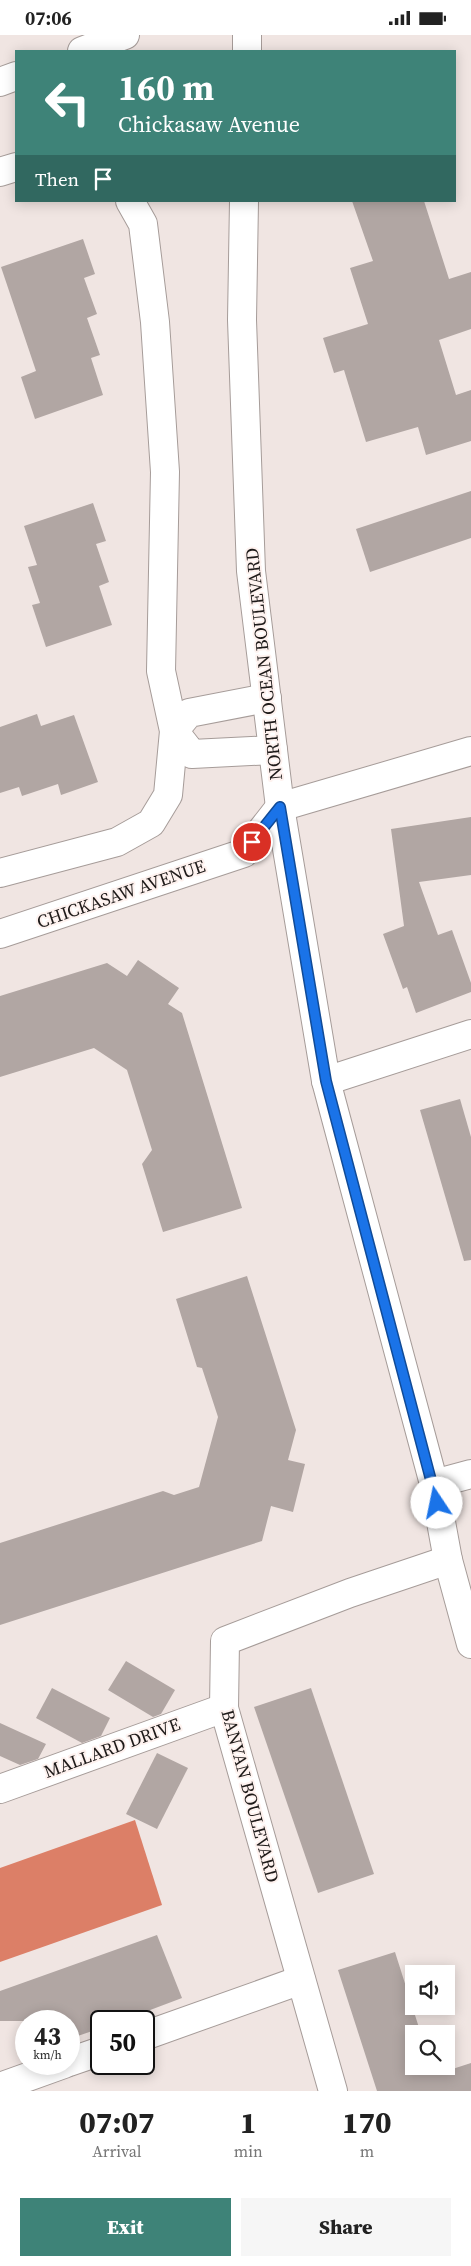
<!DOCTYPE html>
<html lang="en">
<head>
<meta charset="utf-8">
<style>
  body { margin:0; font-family:"Source Serif 4",serif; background:#f6f6f6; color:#222; height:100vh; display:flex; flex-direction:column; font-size:19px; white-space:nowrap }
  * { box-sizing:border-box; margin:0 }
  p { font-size:16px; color:#767676 }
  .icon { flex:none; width:28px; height:28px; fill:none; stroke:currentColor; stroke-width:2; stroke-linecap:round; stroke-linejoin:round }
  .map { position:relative; height:2056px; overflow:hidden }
  .details { display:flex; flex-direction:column; background:#fff; flex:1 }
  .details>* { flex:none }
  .banner { position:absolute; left:15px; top:15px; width:441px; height:152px; border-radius:0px; box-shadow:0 2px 12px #0003; background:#3e8378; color:#fff; overflow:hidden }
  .fabs { position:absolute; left:405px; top:1930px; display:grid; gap:10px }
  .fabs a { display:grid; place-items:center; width:50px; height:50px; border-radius:0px; background:#fff; box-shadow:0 2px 12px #0003; font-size:25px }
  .speed { position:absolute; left:15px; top:1975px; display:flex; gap:10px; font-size:25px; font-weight:700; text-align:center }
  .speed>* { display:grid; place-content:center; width:65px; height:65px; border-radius:50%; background:#fff; box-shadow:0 2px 12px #0003; line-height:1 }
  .speed small { font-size:12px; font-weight:400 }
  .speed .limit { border:2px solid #111; border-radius:8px; background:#fff; color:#111 }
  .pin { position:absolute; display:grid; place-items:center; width:42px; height:42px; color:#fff; margin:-21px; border:2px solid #fff; border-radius:50%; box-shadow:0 1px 5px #0007 }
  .me { position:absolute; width:55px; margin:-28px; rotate:349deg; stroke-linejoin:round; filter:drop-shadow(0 0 4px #0008) }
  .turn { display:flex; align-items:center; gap:18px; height:105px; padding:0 20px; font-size:22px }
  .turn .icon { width:65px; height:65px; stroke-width:2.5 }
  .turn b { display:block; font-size:35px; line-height:42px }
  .then { display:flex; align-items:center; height:48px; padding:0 20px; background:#0003; gap:10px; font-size:19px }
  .eta { display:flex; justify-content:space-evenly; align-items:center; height:85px; text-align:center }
  .eta b { font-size:30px; font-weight:800; line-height:35px }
  .cta { display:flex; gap:10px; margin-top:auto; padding:10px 20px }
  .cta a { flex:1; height:58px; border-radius:0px; background:#3e8378; color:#fff; font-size:20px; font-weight:800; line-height:58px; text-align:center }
  .cta a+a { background:#f6f6f6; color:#222 }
  .status { display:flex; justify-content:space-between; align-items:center; height:35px; padding:0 25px; background:#fff; direction:ltr }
  .status svg { height:14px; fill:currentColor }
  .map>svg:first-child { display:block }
  .water { fill:#dc7f67 }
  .building { fill:#b1a6a3 }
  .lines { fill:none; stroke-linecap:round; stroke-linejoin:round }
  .street-casing { stroke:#a69c99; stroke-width:30 }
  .secondary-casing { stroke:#a69c99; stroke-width:30 }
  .street { stroke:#fff; stroke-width:28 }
  .secondary { stroke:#fff; stroke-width:28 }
  .route-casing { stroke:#114b97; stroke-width:12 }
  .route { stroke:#1a73e8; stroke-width:9 }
  .labels { text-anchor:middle; stroke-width:4; stroke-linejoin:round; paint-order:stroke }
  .street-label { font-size:18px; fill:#1e1a19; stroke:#fef2ef }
</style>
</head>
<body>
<div class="status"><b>07:06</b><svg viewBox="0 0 49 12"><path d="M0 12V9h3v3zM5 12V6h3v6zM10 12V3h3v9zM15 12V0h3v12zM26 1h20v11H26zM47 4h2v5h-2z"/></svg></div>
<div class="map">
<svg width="471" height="2056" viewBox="0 0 471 2056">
  <rect width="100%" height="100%" fill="#f0e5e2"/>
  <polygon class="water" points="135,1785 162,1870 0,1927 0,1833"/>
  <g class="building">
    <polygon points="352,166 424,166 449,244 471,237 471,294 439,305 456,360 471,355 471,406 426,420 418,392 366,407 344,335 334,338 323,303 368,289 350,233 373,226"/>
    <polygon points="83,204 95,239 84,243 97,279 87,283 100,320 91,323 103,360 35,384 21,342 36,336 1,232"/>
    <polygon points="471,456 471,503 370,537 356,494"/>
    <polygon points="93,468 106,506 96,509 109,547 99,551 112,590 46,612 32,570 40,568 28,532 37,530 24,491"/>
    <polygon points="37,679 41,691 74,680 98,747 61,760 58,749 22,761 19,752 0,758 0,692"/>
    <polygon points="471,782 471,840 419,847 438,900 452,895 471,948 471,957 416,978 407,952 403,954 383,899 404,891 391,794"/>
    <polygon points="138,925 179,953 168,969 182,978 242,1173 163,1197 142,1129 152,1115 127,1035 94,1013 0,1042 0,961 107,928 127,941"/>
    <polygon points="460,1064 471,1102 471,1225 464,1226 420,1075"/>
    <polygon points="247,1241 296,1395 288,1425 305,1429 293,1477 271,1471 262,1506 0,1590 0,1508 163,1456 174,1460 199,1452 218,1382 202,1333 197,1332 176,1264"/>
    <polygon points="126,1626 175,1655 161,1679 153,1682 108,1655"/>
    <polygon points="52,1653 110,1683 101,1701 82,1708 36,1683"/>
    <polygon points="311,1653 374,1839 318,1858 254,1672"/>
    <polygon points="0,1688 46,1709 38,1724 20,1730 0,1721"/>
    <polygon points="157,1718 188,1733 157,1794 126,1779"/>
    <polygon points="157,1900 182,1963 121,1986 101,1986 101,1993 69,2004 69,1986 0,1986 0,1956"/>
    <polygon points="395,1917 421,1999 414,1999 414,2031 431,2031 434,2040 471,2028 471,2056 377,2056 338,1935"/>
  </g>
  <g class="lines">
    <defs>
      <g id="street">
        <polyline points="0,137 16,132"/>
        <polyline points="267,663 189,678 174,696 192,719 273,715"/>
        <polyline points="0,838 117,807 151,788 168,760 174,696 161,636 165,437 155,287 143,189 130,166"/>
        <polyline points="0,899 244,818 280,772 471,716"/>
        <polyline points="326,1046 471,999"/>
        <polyline points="434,1449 471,1439"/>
        <polyline points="0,1754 224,1673"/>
        <polyline points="144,2001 301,1945"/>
        <polyline points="69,2027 101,2016"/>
        <polyline points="0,2052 64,2029"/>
        <polyline points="333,2056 224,1673 225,1606 350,1558 448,1525"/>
      </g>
      <g id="secondary">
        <polyline points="82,16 125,0"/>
        <polyline points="247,16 247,0"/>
        <polyline points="0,47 16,41"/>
        <polyline points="244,166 242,285 251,536 280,772 326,1046 434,1449 448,1525 471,1609"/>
      </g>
    </defs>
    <use href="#street" class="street-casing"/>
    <use href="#secondary" class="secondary-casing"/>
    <use href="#street" class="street"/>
    <use href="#secondary" class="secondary"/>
  </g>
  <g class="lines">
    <defs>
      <polyline id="route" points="252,807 280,772 326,1046 437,1468"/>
    </defs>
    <use href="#route" class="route-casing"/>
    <use href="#route" class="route"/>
  </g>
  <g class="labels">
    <g class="street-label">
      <text transform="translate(264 629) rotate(-96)" y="6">NORTH OCEAN BOULEVARD</text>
      <text transform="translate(121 859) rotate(-19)" y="6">CHICKASAW AVENUE</text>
      <text transform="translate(112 1713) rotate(-20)" y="6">MALLARD DRIVE</text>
      <text transform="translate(250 1761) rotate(75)" y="6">BANYAN BOULEVARD</text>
    </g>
  </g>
</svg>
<div class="fabs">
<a><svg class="icon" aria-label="sound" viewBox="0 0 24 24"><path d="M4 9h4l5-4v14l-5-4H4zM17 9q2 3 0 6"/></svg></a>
<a><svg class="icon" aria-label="search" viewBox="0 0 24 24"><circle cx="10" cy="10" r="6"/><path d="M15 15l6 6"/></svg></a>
</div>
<div class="speed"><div>43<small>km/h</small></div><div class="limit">50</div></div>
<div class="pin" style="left:252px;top:807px;background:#d93025"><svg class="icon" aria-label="arrive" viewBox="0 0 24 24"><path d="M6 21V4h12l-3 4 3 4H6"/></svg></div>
<svg class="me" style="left:437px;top:1468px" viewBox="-20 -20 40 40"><circle r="19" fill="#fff"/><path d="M0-13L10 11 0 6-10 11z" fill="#1a73e8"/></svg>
<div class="banner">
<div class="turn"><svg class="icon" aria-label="left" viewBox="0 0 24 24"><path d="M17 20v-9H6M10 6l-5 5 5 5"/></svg><div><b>160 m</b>Chickasaw Avenue</div></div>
<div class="then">Then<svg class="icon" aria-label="arrive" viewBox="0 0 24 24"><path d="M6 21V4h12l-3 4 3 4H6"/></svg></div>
</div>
</div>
<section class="details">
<div class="eta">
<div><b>07:07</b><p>Arrival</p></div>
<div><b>1</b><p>min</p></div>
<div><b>170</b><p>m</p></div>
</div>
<div class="cta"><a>Exit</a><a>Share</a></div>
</section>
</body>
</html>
